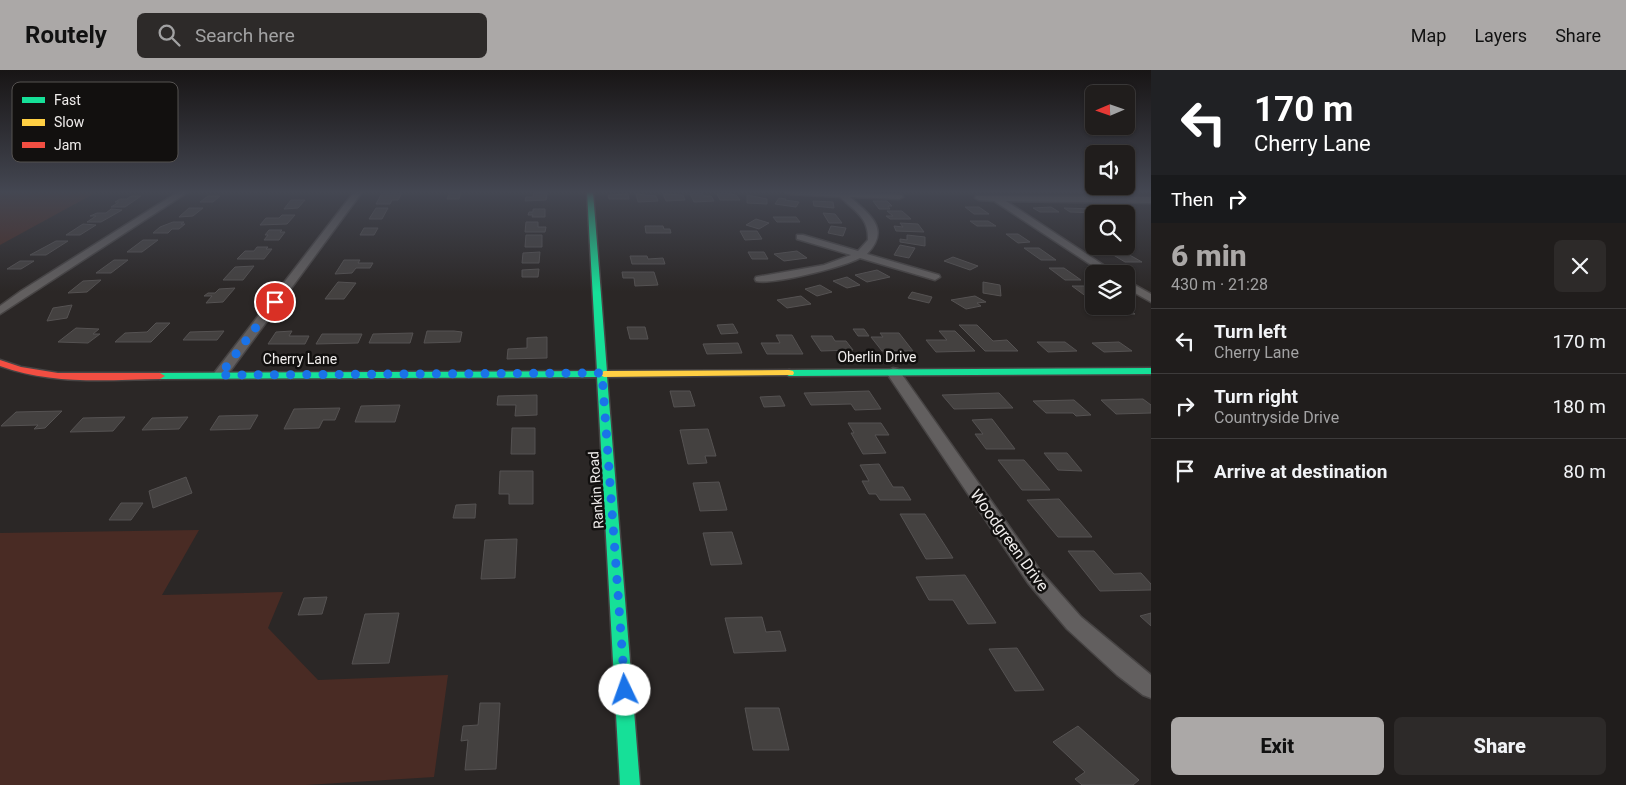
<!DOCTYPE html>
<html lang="en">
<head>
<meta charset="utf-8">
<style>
  body { margin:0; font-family:Roboto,sans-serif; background:#2d2a29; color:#f1f3f6; height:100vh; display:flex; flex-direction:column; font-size:19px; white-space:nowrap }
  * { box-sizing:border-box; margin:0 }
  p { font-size:16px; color:#a2a2a3 }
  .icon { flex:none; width:28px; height:28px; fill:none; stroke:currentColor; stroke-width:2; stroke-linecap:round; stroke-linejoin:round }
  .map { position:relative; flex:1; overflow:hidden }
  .details { display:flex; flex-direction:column; background:#201d1c; width:475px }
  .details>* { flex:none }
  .guide { background:#202124; color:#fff; overflow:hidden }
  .needle { width:32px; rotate:268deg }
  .fabs { position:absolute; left:1085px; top:15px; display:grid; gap:10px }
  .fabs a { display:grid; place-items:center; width:50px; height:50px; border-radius:8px; background:#201d1c; box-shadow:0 1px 4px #0004,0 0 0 1px #3d3b3b; font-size:25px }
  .pin { position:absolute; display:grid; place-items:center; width:42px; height:42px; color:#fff; margin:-21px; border:2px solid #fff; border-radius:50%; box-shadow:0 1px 5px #0007 }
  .me { position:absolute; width:55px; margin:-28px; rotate:357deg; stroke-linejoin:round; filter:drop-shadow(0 0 4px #0008) }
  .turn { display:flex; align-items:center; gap:18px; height:105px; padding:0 20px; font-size:22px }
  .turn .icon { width:65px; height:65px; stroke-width:2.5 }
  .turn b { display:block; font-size:35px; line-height:42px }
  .then { display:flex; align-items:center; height:48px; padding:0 20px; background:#0003; gap:10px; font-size:19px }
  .round { display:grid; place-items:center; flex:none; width:52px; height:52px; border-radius:8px; background:#2d2a29 }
  .head { display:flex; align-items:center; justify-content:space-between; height:85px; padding:0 20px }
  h1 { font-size:30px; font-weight:800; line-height:38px; color:#aba8a7 }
  .primary-button { display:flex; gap:10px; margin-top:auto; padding:10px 20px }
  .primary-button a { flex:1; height:58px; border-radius:8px; background:#aba8a7; color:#111; font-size:20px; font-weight:800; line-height:58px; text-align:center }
  .primary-button a+a { background:#2d2a29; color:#f1f3f6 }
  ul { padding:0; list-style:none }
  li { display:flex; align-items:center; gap:15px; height:65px; padding:0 20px; border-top:1px solid #3d3b3b }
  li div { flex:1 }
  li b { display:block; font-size:19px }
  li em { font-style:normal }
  header { display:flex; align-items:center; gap:30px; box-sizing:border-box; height:70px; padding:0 25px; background:#aba8a7; color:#111 }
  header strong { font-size:24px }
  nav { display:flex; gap:28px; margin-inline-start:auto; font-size:18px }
  .search { width:350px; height:45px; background:#2d2a29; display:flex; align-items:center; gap:12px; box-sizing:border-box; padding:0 18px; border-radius:8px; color:#a2a2a3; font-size:19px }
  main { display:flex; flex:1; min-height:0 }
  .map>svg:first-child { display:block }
  .green { fill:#492b24 }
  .building { fill:#444140; stroke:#555252 }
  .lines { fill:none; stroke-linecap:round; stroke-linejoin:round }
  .street-casing { stroke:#474444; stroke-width:3 }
  .fast-casing { stroke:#474444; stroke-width:3 }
  .slow-casing { stroke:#474444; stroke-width:3 }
  .jam-casing { stroke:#474444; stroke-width:3 }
  .street { fill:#625f5f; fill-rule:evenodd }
  .fast { fill:#16e098; fill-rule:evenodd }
  .slow { fill:#ffcf43; fill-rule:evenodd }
  .jam { fill:#f24e42; fill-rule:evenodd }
  .route { stroke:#1a73e8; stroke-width:9; stroke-dasharray:0 16.2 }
  .labels { text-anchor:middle; stroke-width:5; stroke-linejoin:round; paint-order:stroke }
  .street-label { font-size:14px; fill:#f0edec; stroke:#12100f }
  .near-street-label { font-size:16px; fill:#f0edec; stroke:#12100f }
  .key { fill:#12100f; stroke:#555251; stroke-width:1 }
  .key-label { font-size:14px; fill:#f0edec }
</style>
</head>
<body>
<header>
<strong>Routely</strong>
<div class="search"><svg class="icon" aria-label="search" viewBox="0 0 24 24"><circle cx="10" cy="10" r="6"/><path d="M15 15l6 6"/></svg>Search here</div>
<nav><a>Map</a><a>Layers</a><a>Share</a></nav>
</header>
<main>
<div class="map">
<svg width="1151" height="715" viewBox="0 0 1151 715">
  <rect width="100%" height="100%" fill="#2b2726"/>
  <g class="green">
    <polygon points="0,122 97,122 0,175"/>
    <polygon points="199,460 162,525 283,522 268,558 318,610 448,605 434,707 306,715 0,715 0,463"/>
  </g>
  <g class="building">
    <polygon points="450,122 461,122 459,129 447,129"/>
    <polygon points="534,122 547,123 546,130 525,131 526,127 533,127"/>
    <polygon points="382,123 402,123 398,130 392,130 390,134 376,134"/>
    <polygon points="702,123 704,126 711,126 714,131 694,132 690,124"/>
    <polygon points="725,123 736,125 740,130 720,130 717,124"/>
    <polygon points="628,124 629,129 609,129 608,125"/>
    <polygon points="636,124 656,126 658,131 638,132"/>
    <polygon points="663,124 683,125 685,130 666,131"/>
    <polygon points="747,125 767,129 767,134 747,133"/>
    <polygon points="131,126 141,126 125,137 111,137 119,132 115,132 120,129 127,129"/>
    <polygon points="208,126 220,126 213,132 200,132"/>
    <polygon points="779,128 786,129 785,130 799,132 796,137 775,134"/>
    <polygon points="291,130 305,130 298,138 284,139"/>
    <polygon points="813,131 833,132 834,138 814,136"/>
    <polygon points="873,131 887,131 892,136 888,136 890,139 879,139"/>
    <polygon points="965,137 979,137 989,144 974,144"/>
    <polygon points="1051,137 1059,142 1040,142 1033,138"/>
    <polygon points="189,138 203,138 193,146 179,147"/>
    <polygon points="376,138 388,138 382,149 369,149"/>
    <polygon points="1064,138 1093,139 1099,143 1070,142"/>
    <polygon points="111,139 122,140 101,152 87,152 96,146 90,146 97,143 106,143"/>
    <polygon points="533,139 545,139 545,147 532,147 533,145 528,145 529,142 533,142"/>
    <polygon points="1104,139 1126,139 1134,144 1111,144"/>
    <polygon points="887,141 902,141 911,149 890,149 886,146 893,146"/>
    <polygon points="823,143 835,144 842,153 829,153"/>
    <polygon points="282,145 295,145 287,154 260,155 266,148 279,148"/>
    <polygon points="773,147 796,147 800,152 777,152"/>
    <polygon points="756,149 769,153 759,159 746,155"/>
    <polygon points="970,151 988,151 996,156 977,156"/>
    <polygon points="173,152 184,152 181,154 185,154 179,159 172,159 168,163 153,163 160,157"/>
    <polygon points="526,152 538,152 538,157 546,157 545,162 525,162"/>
    <polygon points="900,153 918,154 924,162 896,161 894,156 903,157"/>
    <polygon points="83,154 96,155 80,165 66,165"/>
    <polygon points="645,156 663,156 664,159 670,159 671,163 646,163"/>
    <polygon points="831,156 846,158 843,166 828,163"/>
    <polygon points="364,158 378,158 374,165 360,165"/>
    <polygon points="269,160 282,160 280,162 285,162 279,170 264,170 268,165 265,165"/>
    <polygon points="740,161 757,161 762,169 745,170"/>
    <polygon points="1006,164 1018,164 1030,172 1018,173"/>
    <polygon points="526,165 542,165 542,177 525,177"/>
    <polygon points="907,165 925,167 925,176 900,172 900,169 907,170"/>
    <polygon points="143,170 158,170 142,182 127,182"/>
    <polygon points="56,171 68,171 46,185 30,185"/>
    <polygon points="900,175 915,178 909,188 894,185"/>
    <polygon points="257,177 268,177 266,179 272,179 264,189 237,189 245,181 254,181"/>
    <polygon points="1024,178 1039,178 1056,190 1041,190"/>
    <polygon points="797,181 807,188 784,191 774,184"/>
    <polygon points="540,182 539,193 522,193 523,183"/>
    <polygon points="748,182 764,182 768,189 752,189"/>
    <polygon points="1110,183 1126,183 1142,192 1125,192"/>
    <polygon points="630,186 647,186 648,189 663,188 665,194 632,194"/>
    <polygon points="953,187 978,196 970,200 944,191"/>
    <polygon points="114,190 128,190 111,203 96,203"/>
    <polygon points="344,190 360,190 358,193 373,193 370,198 356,198 352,203 335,204"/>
    <polygon points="20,191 34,191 21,199 7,199"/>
    <polygon points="254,196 243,210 223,210 235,197"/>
    <polygon points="1049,198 1064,198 1081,210 1065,210"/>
    <polygon points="539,199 538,207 522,207 522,200"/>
    <polygon points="877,200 890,207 867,212 855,205"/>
    <polygon points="622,202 654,202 658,215 635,216 634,208 623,208"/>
    <polygon points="847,207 860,215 847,218 833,211"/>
    <polygon points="101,210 87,222 68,223 83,211"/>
    <polygon points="338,212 356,213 344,229 325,229"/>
    <polygon points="983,212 1000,215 1001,226 983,223"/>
    <polygon points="820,215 832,222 817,226 805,219"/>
    <polygon points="1072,216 1089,216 1094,219 1094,227 1087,227"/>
    <polygon points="235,218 223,232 206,233 212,226 204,226 208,223 215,223 219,219"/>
    <polygon points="912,222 932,227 929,233 908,228"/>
    <polygon points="801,226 811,234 787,238 777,230"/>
    <polygon points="975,226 986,232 977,233 981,236 966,239 951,230"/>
    <polygon points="72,235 67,248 47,251 53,238"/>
    <polygon points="1105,236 1124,236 1135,244 1116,244"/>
    <polygon points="156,253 170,253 151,272 115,272 125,263 147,262"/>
    <polygon points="733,254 738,263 721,264 717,255"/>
    <polygon points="959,255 977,255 993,271 1007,270 1018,281 985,281"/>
    <polygon points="627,257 645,257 648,269 630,269"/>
    <polygon points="76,258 99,259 93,264 100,264 88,273 58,272"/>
    <polygon points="853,259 864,259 869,266 858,266"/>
    <polygon points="224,261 217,270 183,270 190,262"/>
    <polygon points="292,261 289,266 309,266 305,274 268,274 276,262"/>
    <polygon points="427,261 454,261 462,262 460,272 424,273"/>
    <polygon points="939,261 955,261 975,281 936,282 926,270 947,270"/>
    <polygon points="413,263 410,273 369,273 373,264"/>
    <polygon points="880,263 899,263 913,281 882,281 871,267 883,267"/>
    <polygon points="322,264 362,264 358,273 316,274"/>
    <polygon points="776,265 792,265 803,284 767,284 761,273 780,273"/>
    <polygon points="811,266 832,266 835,271 846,271 853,280 821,281"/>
    <polygon points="547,267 547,288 507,289 508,279 527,278 527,268"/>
    <polygon points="1037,272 1065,272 1077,281 1048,282"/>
    <polygon points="1119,272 1132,281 1104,282 1092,273"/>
    <polygon points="738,273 742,283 707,284 703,274"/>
    <polygon points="670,321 690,321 695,336 674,337"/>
    <polygon points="869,321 881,339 855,340 851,334 811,335 804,323"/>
    <polygon points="999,323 1013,338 954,339 942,325"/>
    <polygon points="537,325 537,345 515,346 516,335 497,335 498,326"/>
    <polygon points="780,326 785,336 764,337 760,327"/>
    <polygon points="1143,329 1151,335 1151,343 1116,344 1101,330"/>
    <polygon points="1074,330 1091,345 1076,346 1073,343 1046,343 1033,331"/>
    <polygon points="400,335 395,352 355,352 361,336"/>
    <polygon points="340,338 335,350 323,350 319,358 284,359 294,339"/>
    <polygon points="62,341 45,358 34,359 38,355 1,356 16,342"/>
    <polygon points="258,345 250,359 210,360 219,346"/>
    <polygon points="125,347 113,361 70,362 83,348"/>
    <polygon points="188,347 179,359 142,360 152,348"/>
    <polygon points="992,349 1015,379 986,379 975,364 983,364 972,350"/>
    <polygon points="848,353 881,353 889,365 875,365 886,383 863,384 851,363 854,363"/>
    <polygon points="512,358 535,358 535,384 511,384"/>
    <polygon points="708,359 716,386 705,386 707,393 688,394 680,360"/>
    <polygon points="1044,383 1067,383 1082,401 1058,400"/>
    <polygon points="998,390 1024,390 1050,420 1022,420"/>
    <polygon points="879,394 893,417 903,417 911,430 880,430 876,424 869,424 862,411 869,411 860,395"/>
    <polygon points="500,401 533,401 533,434 509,434 509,424 499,424"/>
    <polygon points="186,407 192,423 153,438 149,421"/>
    <polygon points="719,412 727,440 700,441 693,413"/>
    <polygon points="1059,429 1092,467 1058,467 1027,430"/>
    <polygon points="121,433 143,433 131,450 109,450"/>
    <polygon points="476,434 475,448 453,448 456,435"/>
    <polygon points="900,444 925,444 953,488 926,489"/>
    <polygon points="732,462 742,494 711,495 703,463"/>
    <polygon points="517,469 515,508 481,509 485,470"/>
    <polygon points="1068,481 1094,481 1114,504 1141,503 1151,514 1151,520 1100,521"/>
    <polygon points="965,505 996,553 968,554 953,530 929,530 916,507"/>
    <polygon points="327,527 322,544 298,545 304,528"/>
    <polygon points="399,543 389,593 352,594 365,544"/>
    <polygon points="1151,543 1151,556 1140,546"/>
    <polygon points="762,547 766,562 780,561 786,581 734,583 725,548"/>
    <polygon points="1017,578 1044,620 1015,621 989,579"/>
    <polygon points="480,633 500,633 496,699 465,700 468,670 461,671 463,656 478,655"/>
    <polygon points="745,638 779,638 789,680 753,680"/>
    <polygon points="1078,656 1139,710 1133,715 1082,715 1075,709 1085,702 1053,672"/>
  </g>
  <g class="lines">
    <defs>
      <g id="street">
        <polygon points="178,122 188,122 0,244 0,236 21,221"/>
        <polygon points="354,122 362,122 225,308 215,308 213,305 215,302"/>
        <path d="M785,122H849L902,125L903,127L899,129L850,127C870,145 891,159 867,184L939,205L940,207L935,210L860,188C844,197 773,215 756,211L755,209L756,207L824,195L851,185L797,169V165H803L858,181L868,170C869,148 855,141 840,127L789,124Z"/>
        <polygon points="976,126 1151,127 1151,133 1006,131 1117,204 1105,204 994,131 979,130 975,128"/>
        <polygon points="1126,210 1151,224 1151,232 1126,218"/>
        <polygon points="893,298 898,299 1042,503 1081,547 1151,605 1151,628 1143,625 1117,605 1067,559 1028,513 886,302"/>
      </g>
      <g id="fast">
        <polygon points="587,122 593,122 607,302 609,304 607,306 640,715 620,715 597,307 160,309 155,306 160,303 597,301"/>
        <polygon points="1151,298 1151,304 789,306 784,303 789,300"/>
      </g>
      <polygon id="slow" points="789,300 793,301 794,303 793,305 604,307 599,304 604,301"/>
      <path id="jam" d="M0,290L21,297L58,303H160L165,306L160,309C106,310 52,315 0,296Z"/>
    </defs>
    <use href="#street" class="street-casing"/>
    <use href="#fast" class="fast-casing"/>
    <use href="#slow" class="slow-casing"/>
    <use href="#jam" class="jam-casing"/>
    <use href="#street" class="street"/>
    <use href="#fast" class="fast"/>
    <use href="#slow" class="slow"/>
    <use href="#jam" class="jam"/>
  </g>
  <linearGradient id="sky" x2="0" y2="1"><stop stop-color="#181515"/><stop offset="0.55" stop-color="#444752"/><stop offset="1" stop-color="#444752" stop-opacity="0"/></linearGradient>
  <rect width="1151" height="222" fill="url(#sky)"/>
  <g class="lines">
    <polyline class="route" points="275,232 220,305 602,303 625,620"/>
  </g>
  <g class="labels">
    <g class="street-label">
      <text x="877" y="292">Oberlin Drive</text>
      <text x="300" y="294">Cherry Lane</text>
      <text transform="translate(596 420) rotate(-94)" y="5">Rankin Road</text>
    </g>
    <g class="near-street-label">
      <text transform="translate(1010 470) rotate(54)" y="6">Woodgreen Drive</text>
    </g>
  </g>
  <rect x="12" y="12" width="166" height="80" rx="8" class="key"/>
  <rect x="22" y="27" width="23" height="6" fill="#16e098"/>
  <rect x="22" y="49" width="23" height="7" fill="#ffcf43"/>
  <rect x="22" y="72" width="23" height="6" fill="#f24e42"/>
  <g class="key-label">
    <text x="54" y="35">Fast</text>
    <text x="54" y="57">Slow</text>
    <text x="54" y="80">Jam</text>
  </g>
</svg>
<div class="fabs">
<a><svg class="needle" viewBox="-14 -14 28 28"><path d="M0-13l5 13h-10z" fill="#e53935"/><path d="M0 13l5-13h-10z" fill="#a2a2a3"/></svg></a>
<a><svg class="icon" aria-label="sound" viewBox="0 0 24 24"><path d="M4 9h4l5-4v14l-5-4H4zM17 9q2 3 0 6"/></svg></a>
<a><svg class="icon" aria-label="search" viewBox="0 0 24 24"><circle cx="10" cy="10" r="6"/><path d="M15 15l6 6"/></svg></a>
<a><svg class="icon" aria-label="layers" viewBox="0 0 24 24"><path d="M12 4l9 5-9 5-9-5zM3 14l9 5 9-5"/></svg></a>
</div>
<div class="pin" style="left:275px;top:232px;background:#d93025"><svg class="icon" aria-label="arrive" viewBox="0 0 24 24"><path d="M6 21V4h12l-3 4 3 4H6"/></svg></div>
<svg class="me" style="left:625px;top:620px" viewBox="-20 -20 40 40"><circle r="19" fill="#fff"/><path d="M0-13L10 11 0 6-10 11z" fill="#1a73e8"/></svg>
</div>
<section class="details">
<div class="guide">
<div class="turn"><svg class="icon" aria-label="left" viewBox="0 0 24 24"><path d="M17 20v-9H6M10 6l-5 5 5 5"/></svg><div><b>170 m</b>Cherry Lane</div></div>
<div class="then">Then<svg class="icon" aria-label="right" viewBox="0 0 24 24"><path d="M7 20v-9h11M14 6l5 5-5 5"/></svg></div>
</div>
<div class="head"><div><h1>6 min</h1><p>430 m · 21:28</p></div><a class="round"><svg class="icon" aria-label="close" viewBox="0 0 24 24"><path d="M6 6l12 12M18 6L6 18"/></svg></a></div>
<ul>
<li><svg class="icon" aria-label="left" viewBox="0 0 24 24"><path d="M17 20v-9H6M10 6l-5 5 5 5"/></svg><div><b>Turn left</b><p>Cherry Lane</p></div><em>170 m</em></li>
<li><svg class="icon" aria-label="right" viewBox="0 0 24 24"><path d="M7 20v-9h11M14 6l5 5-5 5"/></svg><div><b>Turn right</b><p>Countryside Drive</p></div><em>180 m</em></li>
<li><svg class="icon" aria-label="arrive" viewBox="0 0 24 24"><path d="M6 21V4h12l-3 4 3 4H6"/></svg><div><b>Arrive at destination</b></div><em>80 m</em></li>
</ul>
<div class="primary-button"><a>Exit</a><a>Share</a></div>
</section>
</main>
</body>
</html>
